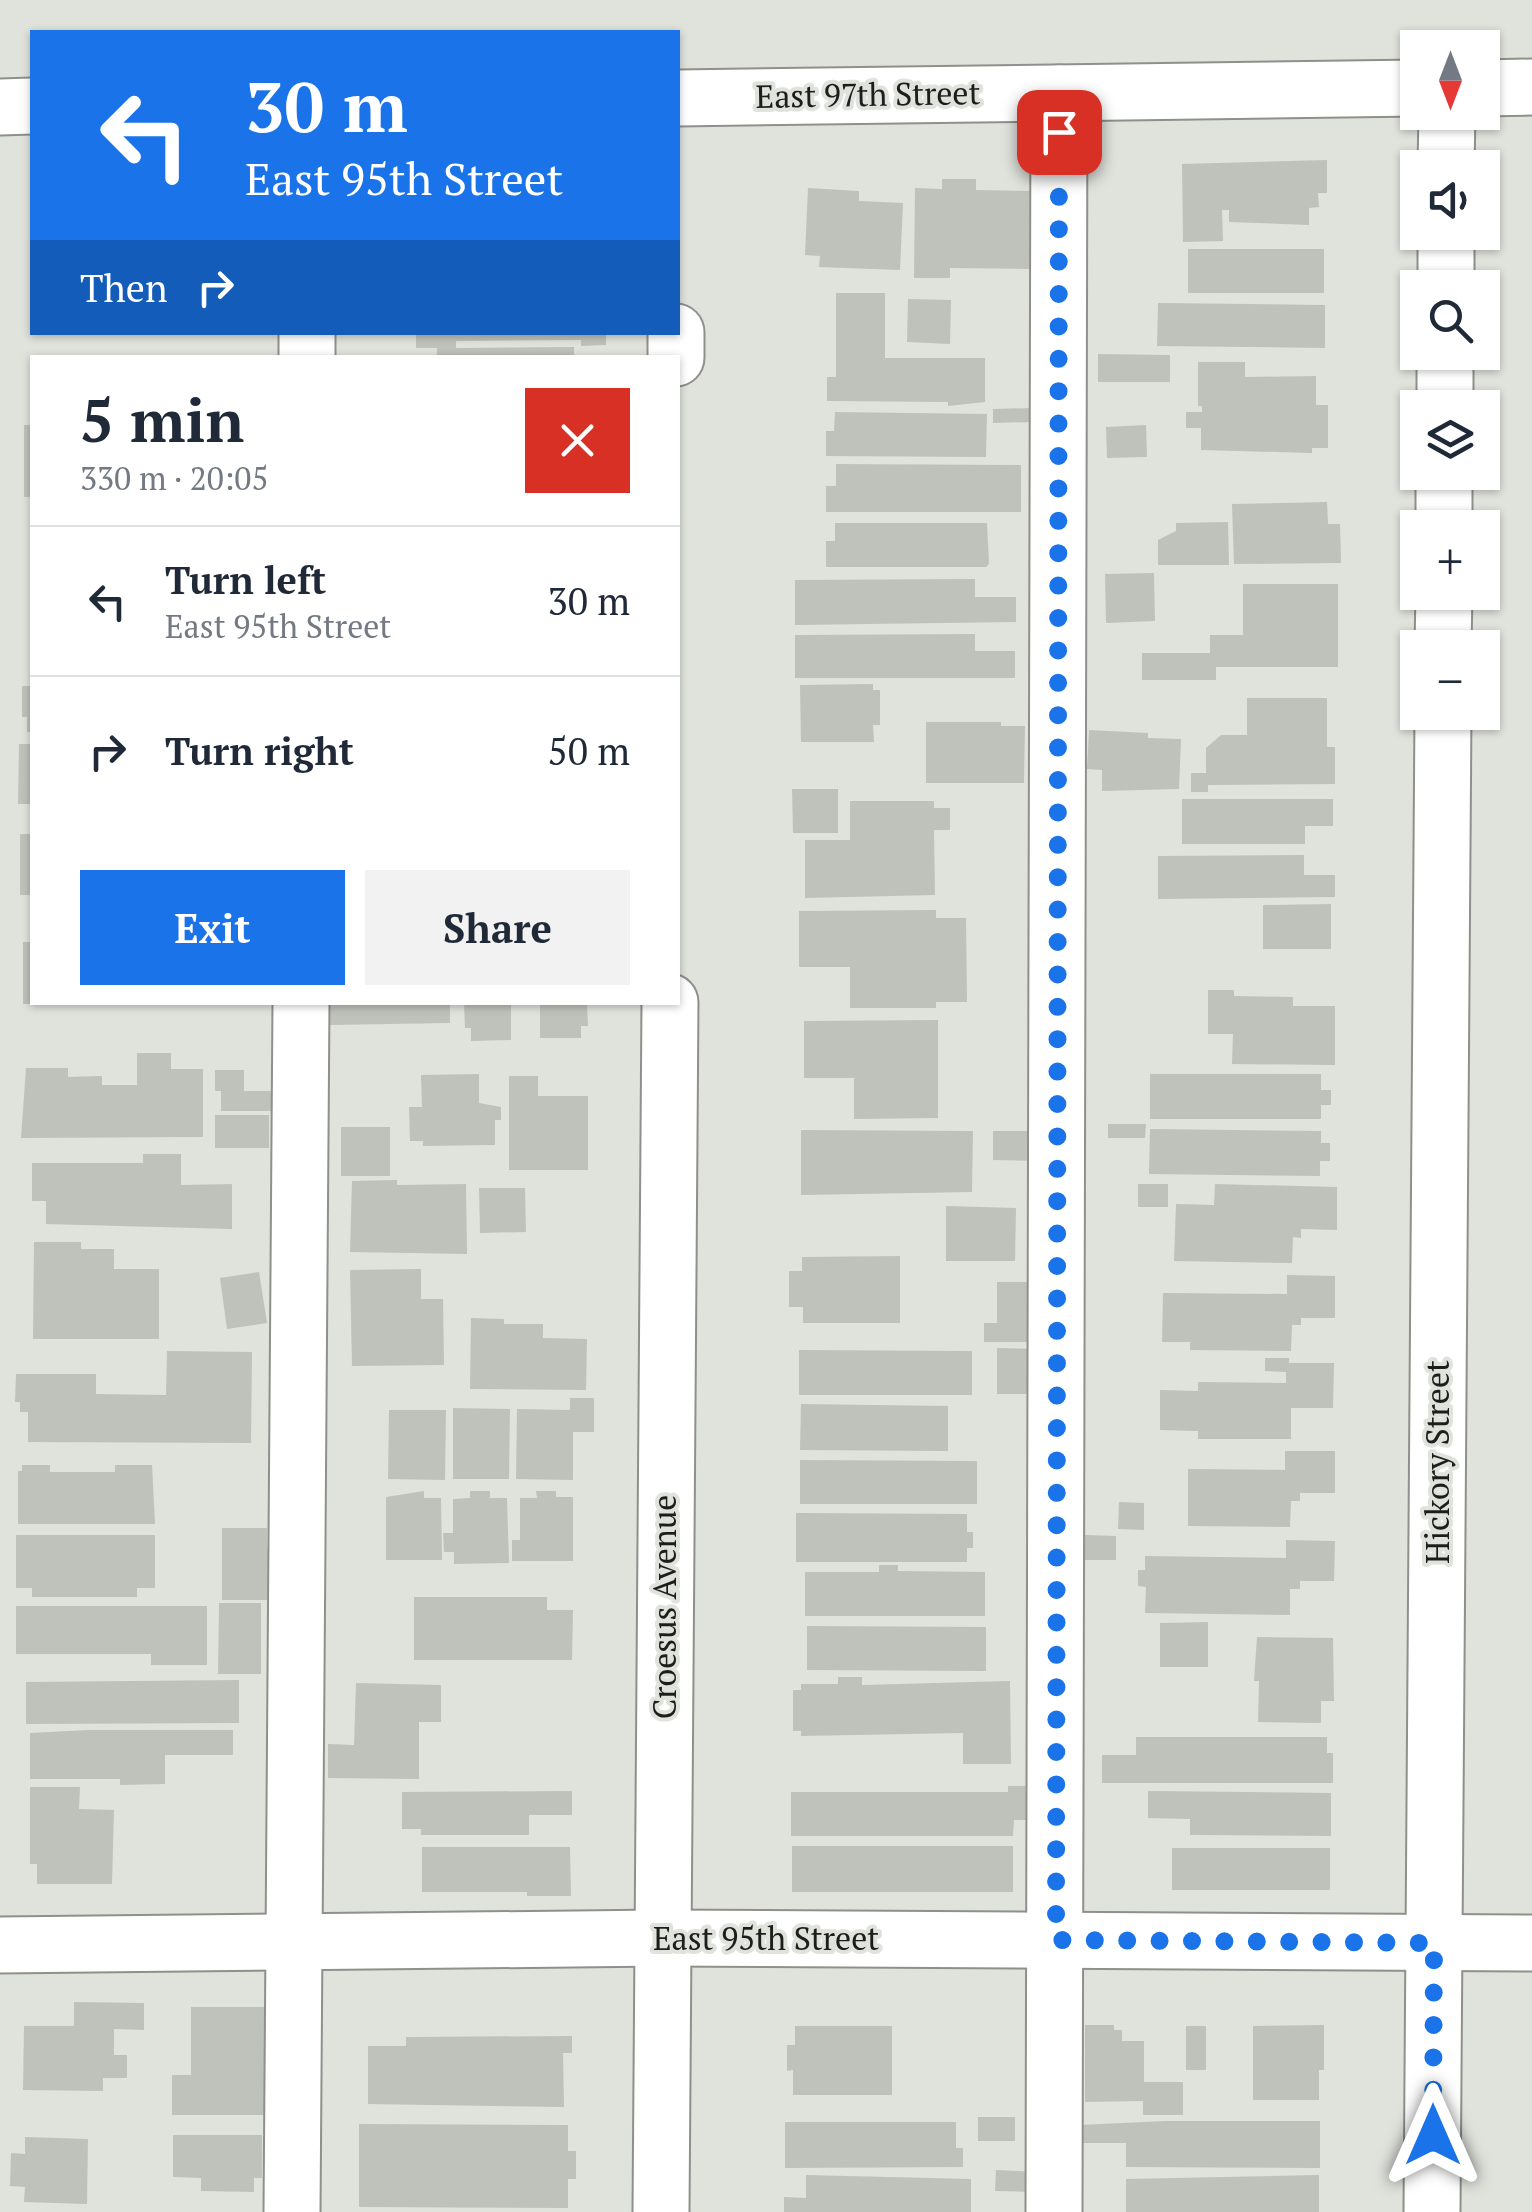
<!DOCTYPE html>
<html lang="en">
<head>
<meta charset="utf-8">
<style>
  body { margin:0; font-family:"PT Serif",serif; background:#f2f2f3; color:#1f2937; height:100vh; display:flex; flex-direction:column; font-size:38px; white-space:nowrap }
  * { box-sizing:border-box; margin:0 }
  p { font-size:32px; color:#747a83 }
  .icon { flex:none; width:55px; height:55px; fill:none; stroke:currentColor; stroke-width:2; stroke-linecap:round; stroke-linejoin:round }
  .map { position:relative; flex:1; overflow:hidden }
  .side { position:absolute; left:30px; top:355px; width:650px; height:650px; display:flex; flex-direction:column; background:#fff; border-radius:0px; box-shadow:0 2px 8px #0004 }
  .side>* { flex:none }
  .top-card { position:absolute; left:30px; top:30px; width:650px; height:305px; border-radius:0px; box-shadow:0 2px 8px #0004; background:#1a73e8; color:#fff; overflow:hidden }
  .needle { width:65px; rotate:180deg }
  .controls { position:absolute; left:1400px; top:30px; display:grid; gap:20px }
  .controls a { display:grid; place-items:center; width:100px; height:100px; border-radius:0px; background:#fff; box-shadow:0 2px 8px #0004; font-size:50px }
  .pin { position:absolute; display:grid; place-items:center; width:85px; height:85px; color:#fff; margin:-42px; border-radius:20px; box-shadow:0 5px 15px #0006 }
  .me { position:absolute; width:110px; margin:-55px; rotate:0deg; stroke-linejoin:round; filter:drop-shadow(0 0 8px #0008) }
  .turn { display:flex; align-items:center; gap:35px; height:210px; padding:0 50px; font-size:45px }
  .turn .icon { width:130px; height:130px; stroke-width:2.5 }
  .turn b { display:block; font-size:70px; line-height:85px }
  .then { display:flex; align-items:center; height:95px; padding:0 50px; background:#0003; gap:20px; font-size:38px }
  .round { display:grid; place-items:center; flex:none; width:105px; height:105px; border-radius:0px; background:#f2f2f3 }
  .overview { display:flex; align-items:center; justify-content:space-between; height:170px; padding:0 50px }
  h1 { font-size:60px; font-weight:600; line-height:75px }
  .primary-button { display:flex; gap:20px; margin-top:auto; padding:20px 50px }
  .primary-button a { flex:1; height:115px; border-radius:0px; background:#1a73e8; color:#fff; font-size:40px; font-weight:600; line-height:115px; text-align:center }
  .primary-button a+a { background:#f2f2f3; color:#1f2937 }
  ul { padding:0; list-style:none }
  li { display:flex; align-items:center; gap:30px; height:150px; padding:0 50px; border-top:2px solid #e0e1e3 }
  li div { flex:1 }
  li b { display:block; font-size:38px }
  li em { font-style:normal }
  .map>svg:first-child { display:block }
  .building { fill:#bfc1bb }
  .lines { fill:none; stroke-linecap:round; stroke-linejoin:round }
  .minor-casing { stroke:#8f908b; stroke-width:59 }
  .minor { stroke:#fff; stroke-width:55 }
  .route { stroke:#1a73e8; stroke-width:18; stroke-dasharray:0 32.4 }
  .labels { text-anchor:middle; stroke-width:8; stroke-linejoin:round; paint-order:stroke }
  .street-label { font-size:32px; fill:#1d1e1c; stroke:#e0e2dc }
</style>
</head>
<body>
<div class="map">
<svg width="1532" height="2212" viewBox="0 0 1532 2212">
  <rect width="100%" height="100%" fill="#e0e2dc"/>
  <g class="building">
    <polygon points="1327,160 1327,193 1318,193 1319,207 1309,208 1309,225 1229,222 1229,210 1222,210 1223,241 1183,242 1182,164"/>
    <polygon points="942,179 976,179 976,190 1031,191 1030,269 950,268 950,278 914,278 915,188 942,189"/>
    <polygon points="808,188 859,191 859,201 903,203 900,270 819,267 820,256 805,255"/>
    <rect x="1188" y="249" width="136" height="44"/>
    <polygon points="836,293 885,293 885,358 985,358 985,402 948,406 948,402 827,401 827,377 836,377"/>
    <polygon points="908,299 951,300 950,344 907,342"/>
    <polygon points="1158,303 1325,305 1325,348 1157,346"/>
    <polygon points="416,332 606,332 606,345 581,346 581,340 456,341 456,348 574,347 574,358 437,358 437,348 416,348"/>
    <polygon points="1098,354 1170,355 1170,382 1098,382"/>
    <polygon points="1198,362 1245,362 1245,377 1316,376 1316,405 1328,405 1328,448 1312,448 1312,453 1201,450 1201,428 1186,428 1186,412 1202,412 1202,406 1198,406"/>
    <polygon points="1031,408 1031,422 993,423 993,409"/>
    <polygon points="835,412 987,414 986,457 826,456 826,431 834,431"/>
    <rect x="24" y="425" width="8" height="72"/>
    <polygon points="1146,425 1147,457 1107,458 1106,427"/>
    <polygon points="836,464 1021,465 1021,512 826,512 826,486 836,486"/>
    <polygon points="1327,502 1328,524 1340,524 1341,563 1234,564 1232,504"/>
    <polygon points="1228,522 1229,565 1158,565 1158,540 1176,531 1176,523"/>
    <polygon points="835,523 987,523 989,564 986,567 826,567 826,541 835,541"/>
    <polygon points="1154,573 1155,621 1106,623 1105,574"/>
    <polygon points="975,579 975,597 1016,597 1016,622 795,625 795,580"/>
    <polygon points="1243,584 1338,584 1338,667 1216,667 1216,680 1142,680 1142,653 1210,653 1210,635 1243,635"/>
    <polygon points="975,634 975,651 1015,651 1015,678 795,678 795,635"/>
    <polygon points="873,684 873,690 880,690 880,725 873,725 874,742 801,742 800,685"/>
    <polygon points="22,686 32,686 32,732 27,732 27,717 22,717"/>
    <polygon points="1247,698 1327,698 1327,747 1335,747 1335,784 1208,785 1208,792 1191,792 1191,773 1206,773 1206,748 1221,735 1247,735"/>
    <polygon points="926,722 1001,722 1001,726 1025,726 1024,783 926,783"/>
    <polygon points="1089,730 1148,733 1148,738 1181,739 1179,789 1102,791 1102,770 1087,769"/>
    <polygon points="19,744 32,744 32,804 18,804"/>
    <polygon points="792,789 838,789 838,833 793,833"/>
    <polygon points="1182,799 1333,799 1333,826 1305,826 1305,844 1182,844"/>
    <polygon points="850,801 934,801 934,808 950,808 950,830 934,830 935,895 805,898 805,840 850,840"/>
    <rect x="20" y="834" width="12" height="61"/>
    <polygon points="1304,855 1304,875 1335,875 1335,897 1158,899 1158,856"/>
    <polygon points="1331,904 1331,949 1263,949 1263,905"/>
    <polygon points="936,910 936,918 966,918 967,1002 936,1002 936,1008 850,1008 850,967 799,967 799,911"/>
    <rect x="23" y="942" width="9" height="62"/>
    <polygon points="1208,990 1234,990 1234,996 1293,997 1293,1006 1335,1006 1335,1065 1232,1064 1233,1034 1208,1034"/>
    <polygon points="330,1002 450,1002 450,1023 330,1025"/>
    <polygon points="464,1002 511,1002 511,1040 471,1041 471,1028 465,1028"/>
    <polygon points="540,1002 587,1002 588,1026 581,1026 581,1038 540,1038"/>
    <polygon points="938,1020 938,1118 854,1119 854,1078 804,1078 804,1021"/>
    <polygon points="137,1053 171,1053 171,1069 203,1069 203,1137 21,1138 26,1068 68,1068 68,1077 102,1076 102,1085 137,1085"/>
    <polygon points="215,1070 244,1070 244,1091 273,1091 274,1111 221,1111 221,1091 215,1091"/>
    <polygon points="479,1074 479,1103 501,1107 501,1120 495,1120 495,1145 423,1146 423,1141 410,1141 409,1107 422,1107 421,1075"/>
    <polygon points="1150,1074 1321,1074 1321,1090 1331,1090 1331,1105 1321,1105 1321,1119 1150,1119"/>
    <polygon points="509,1076 538,1076 538,1096 588,1096 588,1170 509,1170"/>
    <rect x="215" y="1115" width="54" height="33"/>
    <polygon points="1108,1124 1146,1124 1145,1138 1108,1138"/>
    <rect x="341" y="1127" width="49" height="49"/>
    <polygon points="1150,1129 1321,1131 1321,1143 1330,1143 1330,1161 1320,1161 1320,1176 1149,1174"/>
    <polygon points="801,1130 973,1131 972,1192 801,1195"/>
    <polygon points="993,1131 1041,1131 1040,1161 993,1160"/>
    <polygon points="143,1154 181,1154 181,1185 232,1184 232,1229 46,1224 46,1201 32,1201 32,1163 143,1163"/>
    <polygon points="397,1180 397,1185 466,1184 467,1254 350,1252 352,1181"/>
    <rect x="1138" y="1184" width="30" height="23"/>
    <polygon points="1215,1184 1337,1187 1337,1230 1301,1229 1301,1238 1293,1237 1292,1263 1174,1261 1176,1204 1214,1205"/>
    <polygon points="479,1188 525,1188 526,1232 480,1233"/>
    <polygon points="946,1206 1016,1208 1015,1261 946,1261"/>
    <polygon points="34,1242 81,1242 81,1249 114,1249 114,1269 159,1269 159,1339 33,1339"/>
    <polygon points="900,1256 900,1323 803,1323 803,1307 789,1307 789,1271 802,1271 802,1257"/>
    <polygon points="421,1269 421,1299 443,1299 444,1365 352,1366 350,1270"/>
    <polygon points="259,1272 267,1323 227,1329 220,1278"/>
    <polygon points="1287,1275 1335,1276 1335,1318 1301,1318 1301,1325 1292,1325 1291,1351 1190,1350 1190,1342 1162,1342 1163,1293 1287,1294"/>
    <polygon points="997,1282 1044,1282 1045,1342 984,1342 984,1323 997,1323"/>
    <polygon points="471,1318 504,1319 504,1324 543,1324 543,1338 587,1339 586,1390 470,1389"/>
    <polygon points="997,1348 1041,1349 1041,1394 997,1394"/>
    <polygon points="799,1350 972,1351 972,1395 799,1395"/>
    <polygon points="167,1351 252,1352 251,1443 28,1442 28,1412 20,1412 20,1402 15,1402 16,1374 96,1374 96,1394 166,1395"/>
    <polygon points="1265,1358 1289,1358 1289,1363 1334,1363 1333,1408 1291,1408 1291,1439 1198,1439 1198,1431 1160,1430 1160,1390 1198,1391 1198,1382 1286,1383 1286,1372 1265,1371"/>
    <polygon points="570,1398 594,1398 594,1432 573,1432 573,1480 516,1479 517,1409 570,1410"/>
    <polygon points="801,1404 948,1406 948,1451 800,1450"/>
    <polygon points="453,1408 510,1409 509,1479 453,1479"/>
    <polygon points="389,1410 446,1410 445,1480 388,1479"/>
    <polygon points="1285,1451 1335,1451 1335,1493 1300,1493 1300,1501 1291,1501 1290,1527 1188,1526 1188,1469 1285,1470"/>
    <polygon points="800,1460 977,1461 977,1504 800,1504"/>
    <polygon points="22,1465 50,1465 50,1472 115,1472 115,1465 152,1465 155,1524 18,1524 18,1471 22,1471"/>
    <polygon points="424,1491 424,1498 441,1498 442,1560 386,1560 386,1497"/>
    <polygon points="470,1491 490,1491 490,1498 507,1498 509,1563 454,1564 454,1552 444,1552 443,1533 453,1533 453,1499 470,1498"/>
    <polygon points="536,1491 556,1491 556,1497 573,1497 573,1561 512,1561 512,1540 520,1540 520,1498 537,1498"/>
    <polygon points="1119,1502 1144,1503 1144,1530 1118,1529"/>
    <polygon points="796,1513 967,1514 967,1532 973,1532 973,1548 967,1548 967,1562 796,1562"/>
    <polygon points="222,1528 267,1528 267,1548 278,1548 278,1600 222,1600"/>
    <polygon points="16,1535 155,1535 155,1588 137,1588 137,1597 32,1597 32,1588 16,1588"/>
    <polygon points="1085,1535 1116,1536 1116,1560 1085,1560"/>
    <polygon points="1286,1540 1335,1541 1334,1581 1300,1581 1300,1589 1290,1589 1290,1615 1145,1613 1146,1587 1138,1586 1138,1570 1145,1570 1145,1556 1286,1558"/>
    <polygon points="879,1565 898,1565 898,1571 985,1572 985,1616 805,1616 805,1572 879,1572"/>
    <polygon points="414,1597 547,1597 547,1610 573,1610 572,1660 414,1660"/>
    <polygon points="219,1603 261,1603 261,1674 218,1674"/>
    <polygon points="16,1606 207,1606 207,1665 151,1665 151,1654 16,1654"/>
    <polygon points="1208,1622 1208,1667 1160,1667 1160,1623"/>
    <polygon points="807,1626 986,1627 986,1671 807,1670"/>
    <polygon points="1257,1637 1333,1638 1334,1701 1321,1701 1321,1723 1258,1722 1259,1681 1254,1681"/>
    <polygon points="838,1677 862,1677 862,1685 1010,1681 1011,1764 963,1764 963,1733 801,1736 801,1731 793,1731 793,1690 801,1690 801,1684 838,1684"/>
    <polygon points="239,1680 239,1723 26,1724 26,1682"/>
    <polygon points="356,1683 441,1685 441,1722 419,1722 419,1779 328,1778 328,1744 354,1745"/>
    <polygon points="88,1730 233,1730 233,1755 165,1755 165,1784 120,1785 120,1779 30,1779 30,1733"/>
    <polygon points="1136,1737 1327,1737 1327,1753 1333,1753 1333,1783 1102,1783 1102,1755 1136,1755"/>
    <polygon points="1008,1786 1030,1786 1030,1820 1014,1820 1013,1836 791,1836 791,1792 1008,1792"/>
    <polygon points="30,1787 80,1787 79,1809 114,1810 112,1884 37,1884 37,1864 30,1864"/>
    <polygon points="572,1791 572,1815 529,1815 529,1835 421,1835 421,1829 402,1829 402,1792"/>
    <polygon points="1148,1791 1331,1793 1331,1836 1190,1835 1190,1819 1148,1818"/>
    <rect x="792" y="1846" width="221" height="46"/>
    <polygon points="422,1847 570,1847 571,1896 527,1896 527,1892 422,1892"/>
    <rect x="1172" y="1848" width="158" height="42"/>
    <polygon points="74,2002 144,2003 144,2030 114,2029 114,2055 127,2055 127,2078 103,2078 103,2091 23,2090 24,2026 74,2026"/>
    <polygon points="191,2007 279,2007 279,2115 172,2115 172,2075 191,2075"/>
    <polygon points="1085,2025 1114,2025 1114,2030 1122,2030 1122,2041 1144,2041 1144,2082 1183,2082 1183,2115 1143,2115 1143,2101 1085,2102"/>
    <polygon points="1324,2025 1324,2070 1319,2070 1319,2100 1253,2100 1253,2026"/>
    <polygon points="795,2026 892,2026 892,2095 793,2095 793,2070 787,2071 787,2045 795,2045"/>
    <rect x="1186" y="2026" width="20" height="44"/>
    <polygon points="572,2036 572,2053 563,2053 564,2107 368,2104 368,2046 406,2046 406,2037"/>
    <rect x="978" y="2117" width="37" height="24"/>
    <polygon points="1166,2121 1320,2121 1320,2168 1126,2167 1126,2143 1079,2143 1079,2125"/>
    <polygon points="785,2122 956,2122 956,2148 963,2148 963,2167 785,2168"/>
    <polygon points="359,2124 568,2125 568,2151 576,2151 576,2179 568,2179 568,2208 359,2207"/>
    <polygon points="173,2135 262,2135 262,2178 254,2178 254,2192 201,2191 201,2178 173,2177"/>
    <polygon points="25,2137 88,2139 87,2204 24,2202 25,2187 10,2186 11,2153 25,2154"/>
    <polygon points="996,2170 1040,2172 1040,2192 995,2191"/>
    <polygon points="806,2175 971,2179 971,2212 784,2212 784,2197 806,2198"/>
    <polygon points="1319,2175 1319,2212 1126,2212 1126,2179"/>
  </g>
  <g class="lines">
    <defs>
      <g id="minor">
        <polyline points="1482,88 1532,87"/>
        <polyline points="678,98 1418,88"/>
        <polyline points="0,107 32,106"/>
        <polyline points="1446,168 1447,112"/>
        <polyline points="1446,288 1446,232"/>
        <polyline points="307,358 307,332"/>
        <polyline points="676,358 676,332"/>
        <polyline points="1445,408 1445,352"/>
        <polyline points="1444,528 1444,472"/>
        <polyline points="1443,648 1444,592"/>
        <polyline points="0,1945 662,1938 1532,1943"/>
        <polyline points="292,2212 301,1002"/>
        <polyline points="661,2212 670,1002"/>
        <polyline points="1054,2212 1059,93"/>
        <polyline points="1432,2212 1443,712"/>
      </g>
    </defs>
    <use href="#minor" class="minor-casing"/>
    <use href="#minor" class="minor"/>
  </g>
  <g class="lines">
    <polyline class="route" points="1059,132 1056,1940 1434,1943 1433,2135"/>
  </g>
  <g class="labels">
    <g class="street-label">
      <text transform="translate(868 95) rotate(-1)" y="11">East 97th Street</text>
      <text transform="translate(1438 1462) rotate(-90)" y="11">Hickory Street</text>
      <text transform="translate(665 1607) rotate(-90)" y="11">Croesus Avenue</text>
      <text x="766" y="1950">East 95th Street</text>
    </g>
  </g>
</svg>
<div class="controls">
<a><svg class="needle" viewBox="-14 -14 28 28"><path d="M0-13l5 13h-10z" fill="#e53935"/><path d="M0 13l5-13h-10z" fill="#747a83"/></svg></a>
<a><svg class="icon" aria-label="sound" viewBox="0 0 24 24"><path d="M4 9h4l5-4v14l-5-4H4zM17 9q2 3 0 6"/></svg></a>
<a><svg class="icon" aria-label="search" viewBox="0 0 24 24"><circle cx="10" cy="10" r="6"/><path d="M15 15l6 6"/></svg></a>
<a><svg class="icon" aria-label="layers" viewBox="0 0 24 24"><path d="M12 4l9 5-9 5-9-5zM3 14l9 5 9-5"/></svg></a>
<a>+</a>
<a>−</a>
</div>
<div class="pin" style="left:1059px;top:132px;background:#d93025"><svg class="icon" aria-label="arrive" viewBox="0 0 24 24"><path d="M6 21V4h12l-3 4 3 4H6"/></svg></div>
<svg class="me" style="left:1433px;top:2135px" viewBox="-20 -20 40 40"><path d="M0-17L14 15 0 8-14 15z" fill="#1a73e8" stroke="#fff" stroke-width="4"/></svg>
<div class="top-card">
<div class="turn"><svg class="icon" aria-label="left" viewBox="0 0 24 24"><path d="M17 20v-9H6M10 6l-5 5 5 5"/></svg><div><b>30 m</b>East 95th Street</div></div>
<div class="then">Then<svg class="icon" aria-label="right" viewBox="0 0 24 24"><path d="M7 20v-9h11M14 6l5 5-5 5"/></svg></div>
</div>
<section class="side">
<div class="overview"><div><h1>5 min</h1><p>330 m · 20:05</p></div><a class="round" style="background:#d93025;color:#fff"><svg class="icon" aria-label="close" viewBox="0 0 24 24"><path d="M6 6l12 12M18 6L6 18"/></svg></a></div>
<ul>
<li><svg class="icon" aria-label="left" viewBox="0 0 24 24"><path d="M17 20v-9H6M10 6l-5 5 5 5"/></svg><div><b>Turn left</b><p>East 95th Street</p></div><em>30 m</em></li>
<li><svg class="icon" aria-label="right" viewBox="0 0 24 24"><path d="M7 20v-9h11M14 6l5 5-5 5"/></svg><div><b>Turn right</b></div><em>50 m</em></li>
</ul>
<div class="primary-button"><a>Exit</a><a>Share</a></div>
</section>
</div>
</body>
</html>
